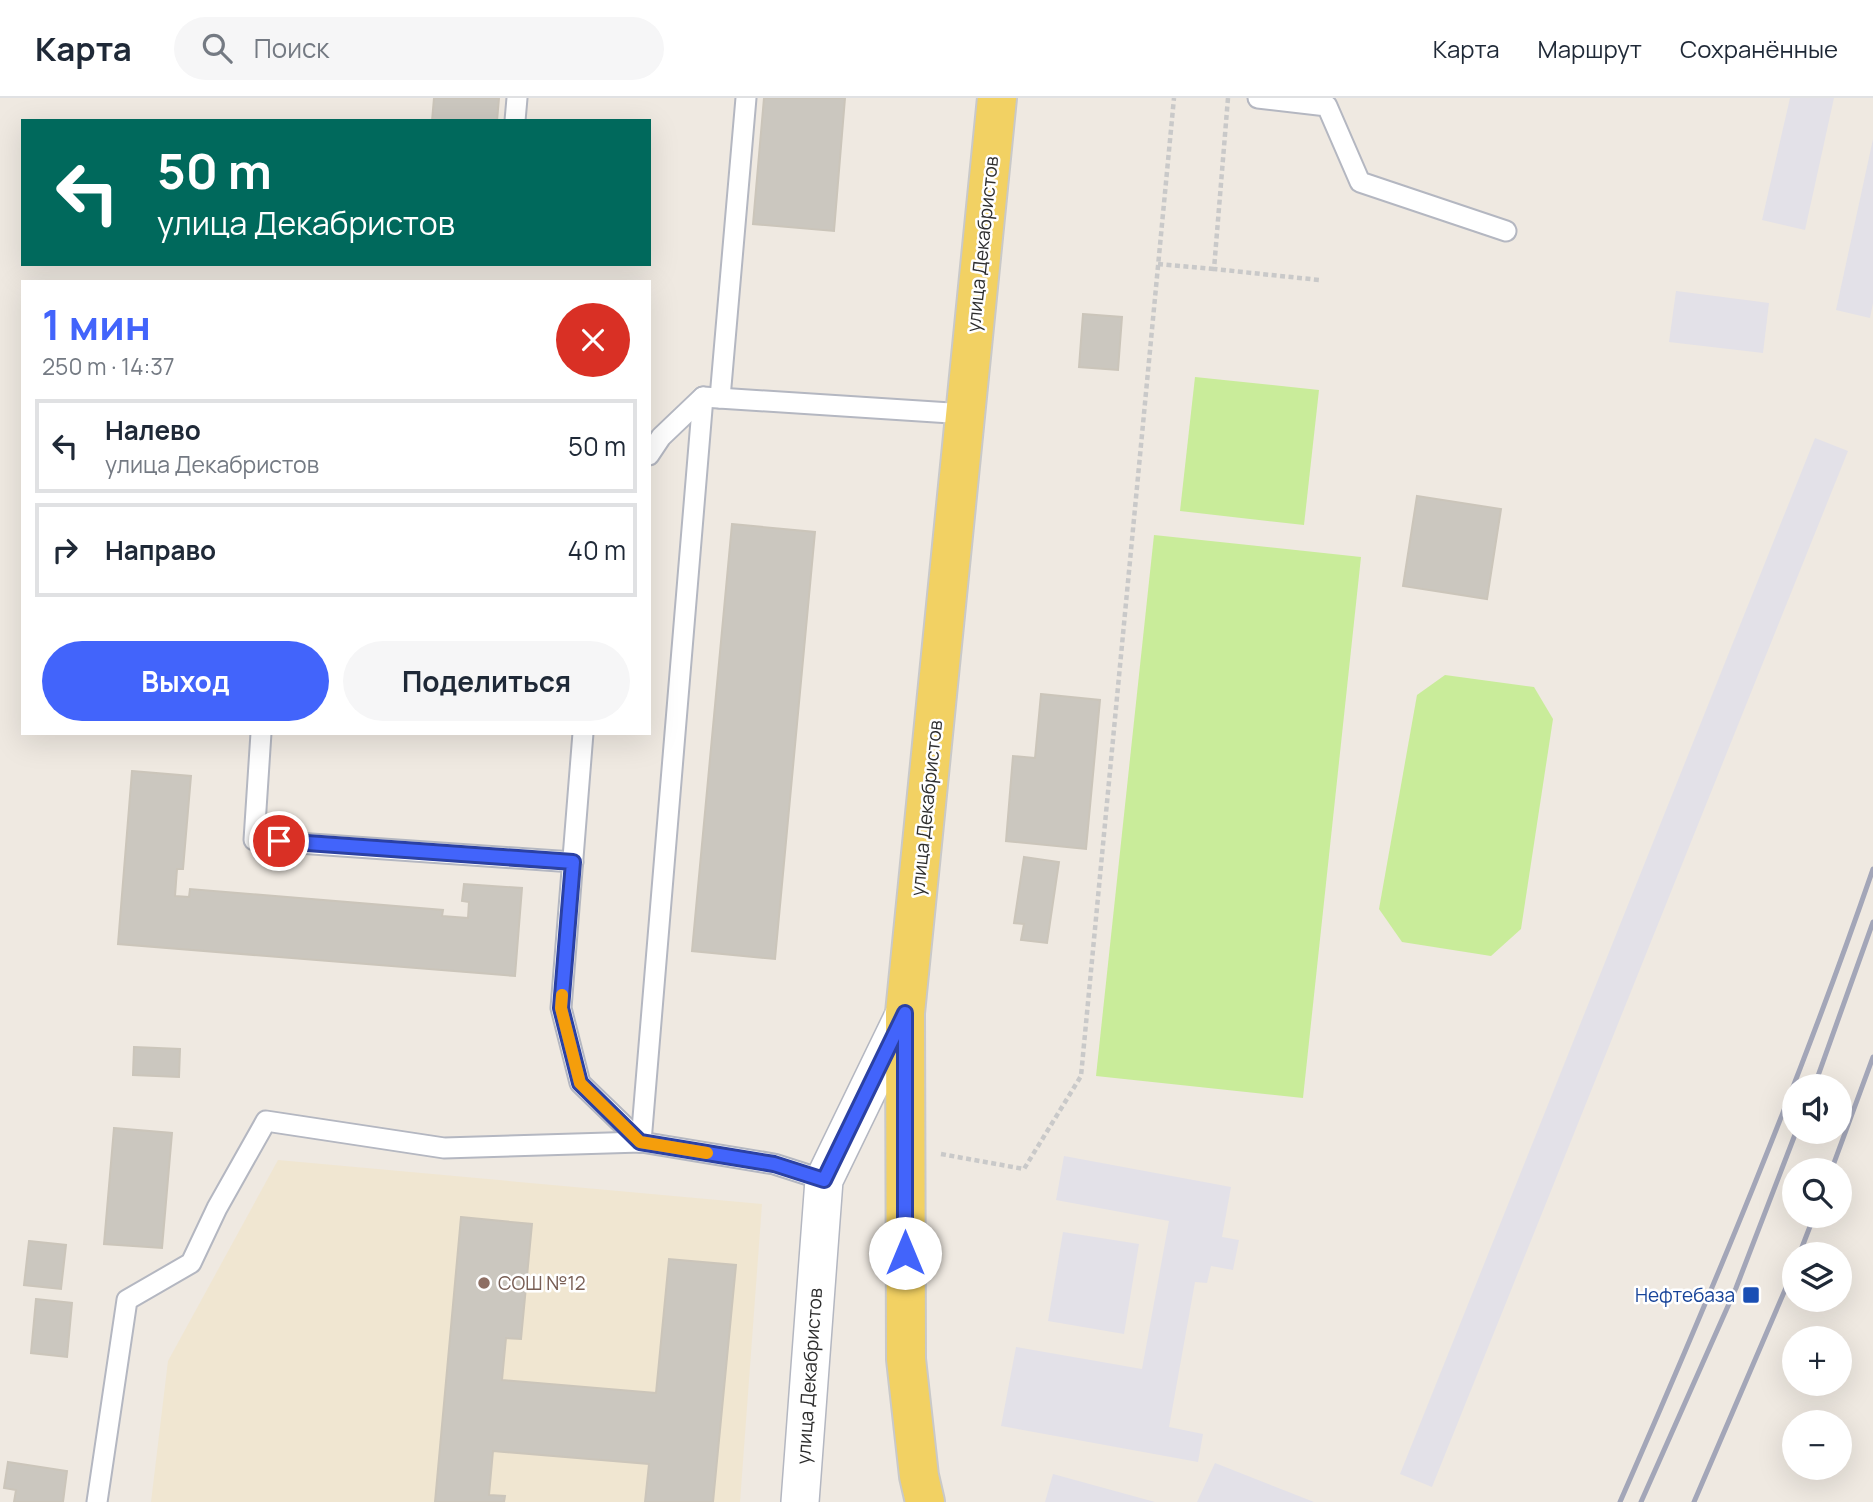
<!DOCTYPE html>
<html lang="ru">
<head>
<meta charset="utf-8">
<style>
  body { margin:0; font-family:Manrope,sans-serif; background:#f6f6f7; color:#1f2937; height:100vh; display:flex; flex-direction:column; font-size:26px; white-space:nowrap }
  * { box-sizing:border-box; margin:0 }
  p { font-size:23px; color:#747a83 }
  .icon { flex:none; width:38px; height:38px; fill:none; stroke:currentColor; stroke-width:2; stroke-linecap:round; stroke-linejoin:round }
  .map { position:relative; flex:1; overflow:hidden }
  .sheet { position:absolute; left:21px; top:182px; width:630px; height:455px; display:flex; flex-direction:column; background:#fff; border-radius:0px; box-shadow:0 7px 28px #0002 }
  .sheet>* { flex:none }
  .banner { position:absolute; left:21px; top:21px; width:630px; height:147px; border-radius:0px; box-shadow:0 7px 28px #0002; background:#00695c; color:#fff; overflow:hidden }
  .buttons { position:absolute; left:1782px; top:976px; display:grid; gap:14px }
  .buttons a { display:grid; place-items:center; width:70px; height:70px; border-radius:50%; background:#fff; box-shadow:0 7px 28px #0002; font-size:35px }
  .pin { position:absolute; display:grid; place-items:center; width:60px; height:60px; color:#fff; margin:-30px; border:4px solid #fff; border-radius:50%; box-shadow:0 2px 7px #0007 }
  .me { position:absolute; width:77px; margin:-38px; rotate:0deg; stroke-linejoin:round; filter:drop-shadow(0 0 5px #0008) }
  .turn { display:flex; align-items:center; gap:24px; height:147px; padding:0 21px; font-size:32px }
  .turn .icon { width:91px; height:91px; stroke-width:2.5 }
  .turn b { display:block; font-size:49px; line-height:60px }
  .round { display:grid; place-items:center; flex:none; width:74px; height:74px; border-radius:37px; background:#f6f6f7 }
  .head { display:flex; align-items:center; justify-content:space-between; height:119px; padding:0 21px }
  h1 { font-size:42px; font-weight:700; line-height:52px; color:#4264fb }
  .cta { display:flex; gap:14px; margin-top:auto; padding:14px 21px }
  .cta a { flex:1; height:80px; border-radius:42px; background:#4264fb; color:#fff; font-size:28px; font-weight:700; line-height:80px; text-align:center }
  .cta a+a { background:#f6f6f7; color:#1f2937 }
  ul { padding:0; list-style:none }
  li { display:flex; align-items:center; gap:21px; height:94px; margin:0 14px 10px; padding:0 7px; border:4px solid #e0e1e3; border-radius:0px }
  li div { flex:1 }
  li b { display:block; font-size:26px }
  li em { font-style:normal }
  header { display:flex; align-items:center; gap:42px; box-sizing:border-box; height:98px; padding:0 35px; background:#fff; border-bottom:2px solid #e0e1e3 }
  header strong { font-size:33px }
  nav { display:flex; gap:38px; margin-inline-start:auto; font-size:24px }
  .search { width:490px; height:63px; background:#f6f6f7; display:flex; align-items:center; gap:18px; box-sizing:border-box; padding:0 24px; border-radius:38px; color:#747a83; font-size:26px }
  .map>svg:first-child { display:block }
  .industrial { fill:#e3e1e8 }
  .education { fill:#f0e6d1 }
  .pitch { fill:#c9ec9a }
  .building { fill:#cbc7bf; stroke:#cbc5ba; stroke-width:2 }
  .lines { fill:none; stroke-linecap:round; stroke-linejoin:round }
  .service-casing { stroke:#b4b7c1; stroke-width:23 }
  .minor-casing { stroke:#b4b7c1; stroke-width:40 }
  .primary-casing { stroke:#c9c9c9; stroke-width:42 }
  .path { stroke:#c9c9c9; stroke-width:4.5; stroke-dasharray:5 3.5; stroke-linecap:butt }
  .service { stroke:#fff; stroke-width:19 }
  .minor { stroke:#fff; stroke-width:37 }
  .primary { stroke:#f2d163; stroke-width:38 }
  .rail { stroke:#a3a6b8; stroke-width:5 }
  .route-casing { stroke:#2b41a3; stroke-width:18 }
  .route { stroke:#4264fb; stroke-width:12 }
  .slow { stroke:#f59e0b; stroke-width:12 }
  .education-dot { fill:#8d6e63; stroke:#fff; stroke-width:2.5 }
  .transit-dot { fill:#1a4fb4; stroke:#fff; stroke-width:2.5 }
  .labels { text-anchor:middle; stroke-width:5; stroke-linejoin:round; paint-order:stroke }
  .street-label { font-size:19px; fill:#2e2e2e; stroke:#fff }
  .education-label { font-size:19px; fill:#785e54; stroke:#fff; text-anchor:start }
  .transit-label { font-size:19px; fill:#164399; stroke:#fff; text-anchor:end }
</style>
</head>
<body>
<header>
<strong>Карта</strong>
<div class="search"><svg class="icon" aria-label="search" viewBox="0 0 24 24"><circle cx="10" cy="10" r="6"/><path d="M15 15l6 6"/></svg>Поиск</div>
<nav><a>Карта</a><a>Маршрут</a><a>Сохранённые</a></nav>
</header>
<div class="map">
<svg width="1873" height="1404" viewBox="0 0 1873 1404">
  <rect width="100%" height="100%" fill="#efe9e1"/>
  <g class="industrial">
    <polygon points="1790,0 1834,0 1805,132 1762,122"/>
    <polygon points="1873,41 1873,205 1870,220 1836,212"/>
    <polygon points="1676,193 1769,205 1763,255 1669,244"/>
    <polygon points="1815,340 1848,353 1432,1389 1400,1376"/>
    <polygon points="1064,1058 1231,1089 1222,1139 1239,1142 1233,1172 1211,1168 1207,1185 1195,1184 1169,1329 1203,1336 1198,1364 1001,1328 1016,1249 1142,1271 1169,1123 1056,1102"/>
    <polygon points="1063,1134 1139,1146 1124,1236 1048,1223"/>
    <polygon points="1215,1365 1314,1404 1197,1404"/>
    <polygon points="1053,1376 1155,1404 1045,1404"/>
  </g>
  <polygon class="education" points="278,1062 762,1106 740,1404 151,1404 168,1263"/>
  <g class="pitch">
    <polygon points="1195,279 1319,292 1304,427 1180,413"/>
    <polygon points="1154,437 1361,459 1303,1000 1096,978"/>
    <polygon points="1445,577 1534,589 1553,621 1521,831 1491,858 1402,844 1379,811 1417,597"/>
  </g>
  <g class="building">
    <polygon points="434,0 499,0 497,23 432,23"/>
    <polygon points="764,0 845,0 834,133 753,126"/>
    <polygon points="1083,216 1122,219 1118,272 1079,269"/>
    <polygon points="1417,398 1501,411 1487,501 1403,488"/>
    <polygon points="732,426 815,434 775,861 692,853"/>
    <polygon points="1041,596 1100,602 1086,751 1006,743 1013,658 1035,660"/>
    <polygon points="132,673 191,678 183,771 177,771 175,798 189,799 190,791 443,812 442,818 468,820 469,804 462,803 464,786 522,790 515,878 118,846"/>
    <polygon points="1024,759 1059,764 1047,845 1021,842 1024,826 1014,825"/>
    <polygon points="134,949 180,951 179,979 133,977"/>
    <polygon points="114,1030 172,1035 162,1150 104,1146"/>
    <polygon points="461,1119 532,1126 521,1241 506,1240 502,1282 656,1295 669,1161 736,1167 713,1404 645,1404 649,1366 493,1353 489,1397 505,1398 504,1404 435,1404"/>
    <polygon points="29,1143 66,1147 61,1191 24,1187"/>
    <polygon points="36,1201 72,1205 67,1259 31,1255"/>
    <polygon points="8,1364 67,1373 63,1404 14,1404 16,1392 4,1390"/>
  </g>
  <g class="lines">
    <defs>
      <g id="service">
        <polyline points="1258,0 1327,8 1360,84 1506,133"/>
        <polyline points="515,23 517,0"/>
        <polyline points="720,300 746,0"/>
        <polyline points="649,357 661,339 703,299 966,316"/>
        <polyline points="261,635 254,742 573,764"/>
        <polyline points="583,635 561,910 580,985 641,1044"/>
        <polyline points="641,1044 703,299"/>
        <polyline points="97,1404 127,1202 191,1165 217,1110 266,1023 444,1050 641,1044 774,1066 824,1082"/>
      </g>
      <polyline id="minor" points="800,1404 824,1082 905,915"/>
      <polyline id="primary" points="925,1404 919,1378 906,1261 905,915 997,0"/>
    </defs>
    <use href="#service" class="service-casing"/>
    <use href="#minor" class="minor-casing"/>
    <use href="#primary" class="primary-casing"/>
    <g class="path">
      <polyline points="1228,0 1214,171 1319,182"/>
      <polyline points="1158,166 1214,171"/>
      <polyline points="941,1056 1024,1071 1081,978 1174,0"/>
    </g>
    <use href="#service" class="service"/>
    <use href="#minor" class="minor"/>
    <use href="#primary" class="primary"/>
    <g class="rail">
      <polyline points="1814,989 1873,824"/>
      <polyline points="1831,1073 1873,959"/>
      <polyline points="1799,1157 1814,1118"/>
      <path d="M1620,1404C1711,1196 1799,986 1873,771"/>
      <polyline points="1641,1404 1736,1190 1796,1034"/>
      <polyline points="1694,1404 1794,1171"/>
    </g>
  </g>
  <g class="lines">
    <defs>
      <polyline id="route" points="279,743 573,764 561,910 580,985 640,1044 774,1066 824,1082 905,915 905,1155"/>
    </defs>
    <use href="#route" class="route-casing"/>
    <use href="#route" class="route"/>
    <polyline class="slow" points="562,897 561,910 580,985 640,1044 707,1055"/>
  </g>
  <circle class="education-dot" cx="484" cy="1185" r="7"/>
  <rect class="transit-dot" x="1742" y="1188" width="18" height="18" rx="3.5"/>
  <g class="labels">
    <g class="street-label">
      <text transform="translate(982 146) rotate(-84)" y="7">улица Декабристов</text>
      <text transform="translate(926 710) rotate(-84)" y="7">улица Декабристов</text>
      <text transform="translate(809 1278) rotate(-86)" y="7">улица Декабристов</text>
    </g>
    <g class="education-label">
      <text x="498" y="1192">СОШ №12</text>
    </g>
    <g class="transit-label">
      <text x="1735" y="1204">Нефтебаза</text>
    </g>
  </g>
</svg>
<div class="buttons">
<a><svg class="icon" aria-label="sound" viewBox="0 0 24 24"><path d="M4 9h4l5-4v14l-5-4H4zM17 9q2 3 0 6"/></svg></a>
<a><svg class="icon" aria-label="search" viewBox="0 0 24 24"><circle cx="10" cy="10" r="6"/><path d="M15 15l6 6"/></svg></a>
<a><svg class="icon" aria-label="layers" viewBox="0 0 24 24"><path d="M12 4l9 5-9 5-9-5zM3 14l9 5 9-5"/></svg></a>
<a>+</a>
<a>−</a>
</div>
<div class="pin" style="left:279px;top:743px;background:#d93025"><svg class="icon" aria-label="arrive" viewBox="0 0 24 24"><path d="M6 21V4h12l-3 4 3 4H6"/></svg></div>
<svg class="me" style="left:905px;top:1155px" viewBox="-20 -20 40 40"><circle r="19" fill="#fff"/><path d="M0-13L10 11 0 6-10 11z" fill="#4264fb"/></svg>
<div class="banner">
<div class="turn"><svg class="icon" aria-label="left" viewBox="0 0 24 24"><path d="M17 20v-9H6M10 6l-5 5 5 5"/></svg><div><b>50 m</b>улица Декабристов</div></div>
</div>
<section class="sheet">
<div class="head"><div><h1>1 мин</h1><p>250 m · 14:37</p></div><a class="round" style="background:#d93025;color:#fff"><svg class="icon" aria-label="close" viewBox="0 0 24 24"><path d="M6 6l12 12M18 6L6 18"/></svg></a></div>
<ul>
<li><svg class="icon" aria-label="left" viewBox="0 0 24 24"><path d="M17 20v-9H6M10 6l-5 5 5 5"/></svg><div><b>Налево</b><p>улица Декабристов</p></div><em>50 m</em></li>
<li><svg class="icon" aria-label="right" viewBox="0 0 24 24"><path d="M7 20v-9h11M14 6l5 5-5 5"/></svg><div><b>Направо</b></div><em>40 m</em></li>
</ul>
<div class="cta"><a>Выход</a><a>Поделиться</a></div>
</section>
</div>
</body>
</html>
